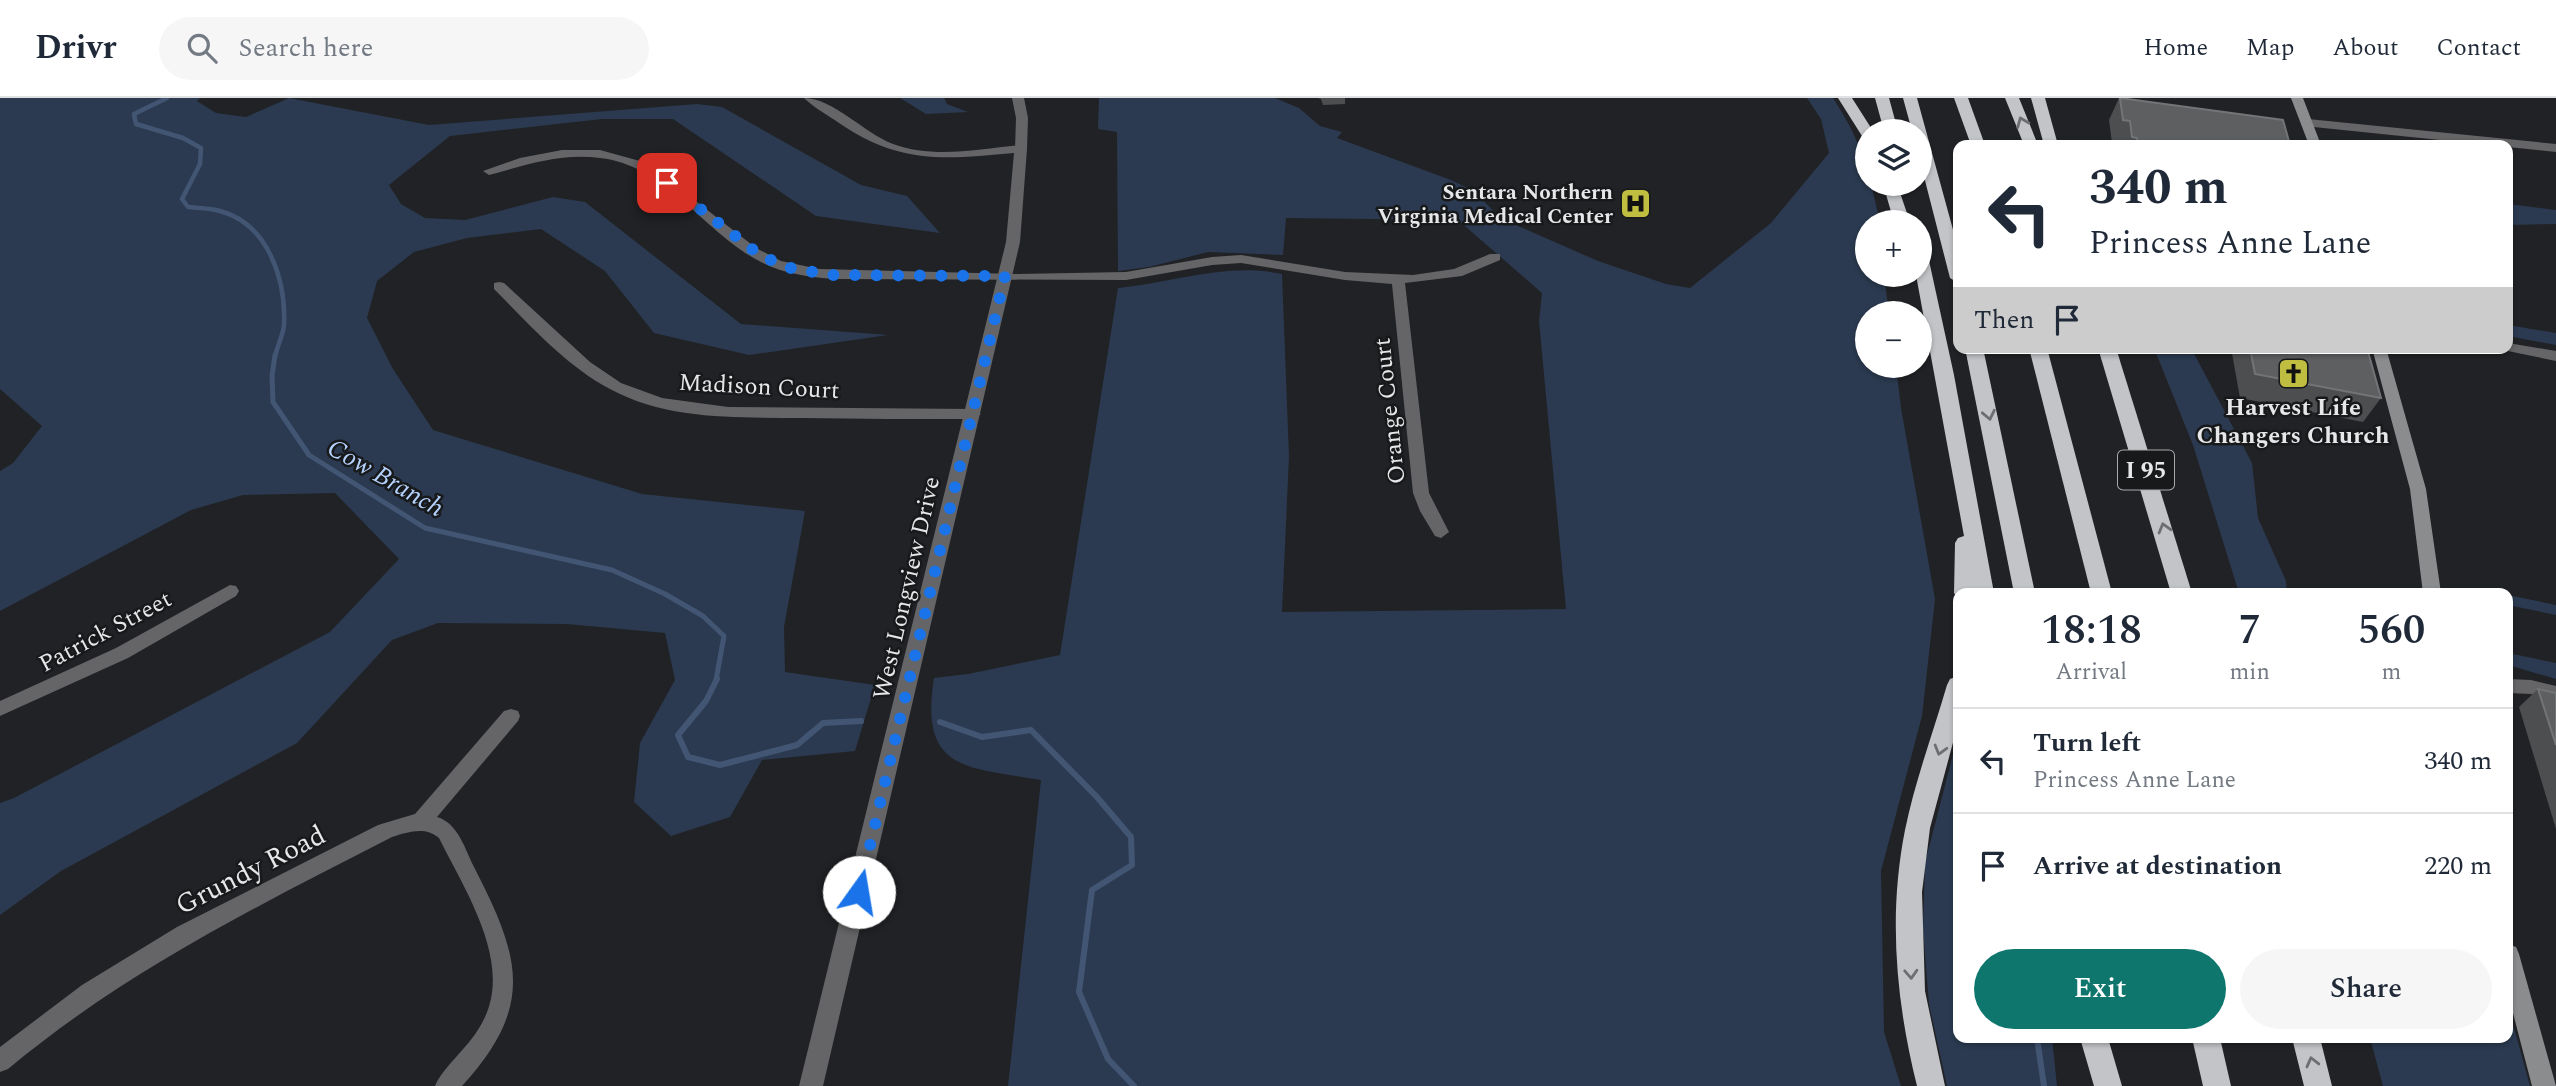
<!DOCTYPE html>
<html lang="en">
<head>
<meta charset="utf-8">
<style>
  body { margin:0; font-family:Spectral,serif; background:#f6f6f7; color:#1f2937; height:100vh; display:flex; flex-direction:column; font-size:26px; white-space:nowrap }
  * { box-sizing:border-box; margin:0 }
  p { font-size:23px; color:#747a83 }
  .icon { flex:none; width:38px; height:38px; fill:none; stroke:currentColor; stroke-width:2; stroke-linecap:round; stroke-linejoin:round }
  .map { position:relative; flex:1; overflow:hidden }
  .side { position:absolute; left:1953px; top:490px; width:560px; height:455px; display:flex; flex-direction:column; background:#fff; border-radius:14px; box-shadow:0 2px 5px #0004 }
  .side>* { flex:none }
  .top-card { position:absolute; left:1953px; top:42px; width:560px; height:214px; border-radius:14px; box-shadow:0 2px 5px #0004; background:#fff; color:#1f2937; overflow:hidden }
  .controls { position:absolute; left:1855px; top:21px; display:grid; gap:14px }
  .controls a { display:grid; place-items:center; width:77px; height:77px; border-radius:50%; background:#fff; box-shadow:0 2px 5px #0004; font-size:35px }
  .pin { position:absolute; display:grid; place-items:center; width:60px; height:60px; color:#fff; margin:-30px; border-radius:14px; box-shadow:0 4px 10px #0006 }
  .me { position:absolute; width:77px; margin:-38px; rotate:13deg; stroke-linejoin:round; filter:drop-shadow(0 0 5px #0008) }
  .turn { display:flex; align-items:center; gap:24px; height:147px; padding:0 21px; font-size:32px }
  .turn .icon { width:91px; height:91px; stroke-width:2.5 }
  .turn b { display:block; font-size:49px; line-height:60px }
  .then { display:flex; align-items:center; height:66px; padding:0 21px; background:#0003; gap:14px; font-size:26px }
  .eta { display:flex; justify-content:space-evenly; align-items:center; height:119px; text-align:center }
  .eta b { font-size:42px; font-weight:600; line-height:49px }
  .primary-button { display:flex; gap:14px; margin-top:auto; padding:14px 21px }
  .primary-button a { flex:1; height:80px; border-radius:42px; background:#0f766e; color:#fff; font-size:28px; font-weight:600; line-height:80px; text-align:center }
  .primary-button a+a { background:#f6f6f7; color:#1f2937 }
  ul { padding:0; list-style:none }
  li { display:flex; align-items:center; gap:21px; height:105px; padding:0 21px; border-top:2px solid #e0e1e3 }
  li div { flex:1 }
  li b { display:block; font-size:26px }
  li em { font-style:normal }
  header { display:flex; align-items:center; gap:42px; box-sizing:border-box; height:98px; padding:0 35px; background:#fff; border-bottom:2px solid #e0e1e3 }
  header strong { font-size:33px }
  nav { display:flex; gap:38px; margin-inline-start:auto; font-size:24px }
  .search { width:490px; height:63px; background:#f6f6f7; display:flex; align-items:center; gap:18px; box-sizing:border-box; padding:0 24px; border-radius:38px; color:#747a83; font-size:26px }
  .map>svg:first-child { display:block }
  .green { fill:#2b3a50 }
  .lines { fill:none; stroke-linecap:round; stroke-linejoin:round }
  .stream-far2 { stroke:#425674; stroke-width:4.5 }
  .stream-far1 { stroke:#425674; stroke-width:5 }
  .stream { stroke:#425674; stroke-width:6 }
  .minor { fill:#656567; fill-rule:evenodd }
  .tertiary { fill:#656567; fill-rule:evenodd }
  .secondary { fill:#8a8c8e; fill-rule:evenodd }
  .motorway { fill:#c2c4c8; fill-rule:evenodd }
  .wall { fill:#4d4e50 }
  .building { fill:#5d5f61; stroke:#727476; stroke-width:2 }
  .oneway { stroke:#6c6e72 }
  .route { stroke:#1a73e8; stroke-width:12; stroke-dasharray:0 21.6 }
  .labels { text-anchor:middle; stroke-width:5; stroke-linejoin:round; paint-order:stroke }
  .far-poi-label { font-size:21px; font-weight:bold; fill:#e6e7e9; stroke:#17191b; text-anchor:end }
  .shield { fill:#17191b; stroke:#a8a9ab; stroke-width:2 }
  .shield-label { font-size:23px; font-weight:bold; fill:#e6e7e9 }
  .street-label { font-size:24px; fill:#e6e7e9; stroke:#17191b }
  .poi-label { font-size:24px; font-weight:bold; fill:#e6e7e9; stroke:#17191b }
  .water-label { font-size:26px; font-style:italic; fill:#b5d2fd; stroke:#17191b }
  .near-street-label { font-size:28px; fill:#e6e7e9; stroke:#17191b }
</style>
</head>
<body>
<header>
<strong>Drivr</strong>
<div class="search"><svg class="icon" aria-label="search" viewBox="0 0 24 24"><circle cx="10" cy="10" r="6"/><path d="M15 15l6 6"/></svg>Search here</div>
<nav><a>Home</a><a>Map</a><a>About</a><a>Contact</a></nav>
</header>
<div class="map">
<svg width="2556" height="988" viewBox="0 0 2556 988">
  <rect width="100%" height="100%" fill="#212225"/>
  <g class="green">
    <polygon points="0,0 200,0 197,3 216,15 246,19 289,0 429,27 697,6 722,9 861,87 907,98 940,135 816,118 673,21 602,21 450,38 389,87 401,106 425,120 465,122 553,99 585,104 741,226 888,237 749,257 654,235 605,173 541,131 467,140 414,154 377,183 367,220 393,271 433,332 642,396 805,413 784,529 785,574 875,587 855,653 762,662 730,719 671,738 634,704 640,645 675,582 665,535 567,526 438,525 392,542 297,645 61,773 0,817 0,705 14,700 330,534 399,461 335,395 243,397 191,412 0,513 0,373 13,365 42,328 0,291"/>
    <polygon points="900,0 944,0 947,6 968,14 926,16"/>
    <path d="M1099,0H1275L1299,10L1320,28L1342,34L1337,40L1451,82L1474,93L1500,120L1598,163L1666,186L1690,190L1771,125L1829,55L1821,21L1807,0H1833C1849,25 1867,56 1867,86H1871L1880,124H1867V177H1884L1889,215H1867V268H1896L1901,310L1935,501L1922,618L1881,773L1884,934L1901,988H1008L1041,682C967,669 919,674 934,580L968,576L1060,557L1118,190C1173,185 1227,164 1282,176L1289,358L1282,514L1566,511L1539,223L1542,195L1458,122L1286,120L1283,157L1208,154L1149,169L1118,173L1117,34L1098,31Z"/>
    <polygon points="2508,106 2556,112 2556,126 2508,127"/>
    <polygon points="2508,227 2556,235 2556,247 2508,238"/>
    <polygon points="2154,250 2191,250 2252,365 2258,420 2286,483 2287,495 2239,495 2193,347"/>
    <polygon points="2508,497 2556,507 2556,517 2508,507"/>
    <polygon points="2508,555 2556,565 2556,581 2508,567"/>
    <polygon points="1958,637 1958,940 2052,940 2057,988 1947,988 1929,906 1923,831 1925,765"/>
    <polygon points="2508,908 2530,988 2383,988 2370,940 2508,940"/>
  </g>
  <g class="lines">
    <path class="stream-far2" d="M167,0L134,16L136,26L183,40L201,50L200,66L182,101L188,109C198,110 210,110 220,113C269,126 286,183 284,227C283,238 277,248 275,259"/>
    <polyline class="stream-far1" points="275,257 272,278 273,304 309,357 425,430 612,472 665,496 703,518 724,538 716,582"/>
    <g class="stream">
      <polyline points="717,581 706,603 678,637 688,659 720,667 797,647 823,625 861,623"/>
      <polyline points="940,624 982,639 1031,632 1096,698 1131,739 1132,767 1092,792 1079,894 1108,961 1134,988"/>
      <polyline points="2037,940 2044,988"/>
    </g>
    <g class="minor">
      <polygon points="1012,0 1024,0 1028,20 1027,51 1021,55 1015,51 1016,20"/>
      <path d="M562,52H600L647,65L756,150L781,163L819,171L1017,176L1126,174L1212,159L1241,157L1345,174L1413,177L1454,171L1490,156H1500V162L1462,178L1405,185L1429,395L1449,434L1441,440L1435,438L1420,413L1413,395L1392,186L1345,182L1241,165L1212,167L1126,182L834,181C809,179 784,176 761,164C704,135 666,67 600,60C561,55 526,67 489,77L483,73L520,60Z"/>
      <path d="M499,184L504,185L590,264L621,285L662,300L728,309L973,311L981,316L973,321C916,321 860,321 803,320C738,319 669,323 610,291C565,267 530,227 494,191V185Z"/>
      <polygon points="230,487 236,488 239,493 236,498 128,560 0,618 0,603 116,550"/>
      <polygon points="2508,581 2531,582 2556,588 2556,602 2531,596 2508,595"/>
      <path d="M511,611L518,613L520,618L518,623L437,719C458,725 465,751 474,769C520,859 536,907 462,988H435C444,967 471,948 483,923C514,865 464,791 439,740C425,728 408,734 392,739C256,809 127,872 8,971L0,974V949L82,887L177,829L378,727L415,716L504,613Z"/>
    </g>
    <g class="tertiary">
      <path d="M804,0C833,0 864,35 893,46C934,61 979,51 1021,47L1027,51L1020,144L823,988H799L1006,144L1014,55C945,61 900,67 839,25C828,17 814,10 804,0Z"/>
      <polygon points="2308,21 2556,46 2556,54 2304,28 2302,25"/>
      <polygon points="2508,245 2556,253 2556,263 2503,252 2502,250 2508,250"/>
    </g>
    <g class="secondary">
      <polygon points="2291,0 2303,0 2321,47 2309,47"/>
      <polygon points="2372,250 2386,250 2426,391 2441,495 2423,495 2410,391"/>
      <polygon points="2508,846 2516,849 2519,856 2556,988 2532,988 2508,896"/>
    </g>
    <g class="motorway">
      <polygon points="1838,0 1852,0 1873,33 1867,33 1867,39 1862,38"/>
      <polygon points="1875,0 1889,0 1898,33 1884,33"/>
      <polygon points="1903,0 1917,0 1958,150 1958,185 1950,180 1920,63 1920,33 1912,33"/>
      <polygon points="1954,0 1968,0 1985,47 1971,47"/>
      <polygon points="2005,0 2019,0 2038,47 2024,47"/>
      <polygon points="2031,0 2045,0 2058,47 2044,47"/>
      <polygon points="1883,86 1897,86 1910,124 1894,124"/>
      <polygon points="1920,153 1928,158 1954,277 1994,495 1958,495 1958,501 1954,495 1955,445 1958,440 1964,438 1916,177 1920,177"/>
      <polygon points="1965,250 1983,250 2035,495 2014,495"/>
      <polygon points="2029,250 2047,250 2112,495 2091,495"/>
      <polygon points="2098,250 2116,250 2192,495 2171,495"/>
      <path d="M1958,578V626L1930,730L1922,794L1925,893L1945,988H1917C1896,904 1888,818 1905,732C1915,683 1933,635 1947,587L1950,581Z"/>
      <polygon points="2080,940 2108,940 2122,988 2094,988"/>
      <polygon points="2192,940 2220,940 2231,988 2203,988"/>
      <polygon points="2292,940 2320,940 2332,988 2304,988"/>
    </g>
  </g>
  <g class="wall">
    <polygon points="1318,0 1345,0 1345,6 1323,7 1321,1"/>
    <polygon points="2119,0 2290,47 2119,47 2119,46 2112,45 2109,22"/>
    <polygon points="2231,250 2367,250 2381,300 2363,324 2240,300"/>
    <polygon points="2538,591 2556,595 2556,731 2519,609"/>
  </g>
  <g class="building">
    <polygon points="2120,0 2283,22 2290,47 2138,47 2137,40 2132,39 2130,23 2123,22"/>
    <polygon points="2250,250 2367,250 2381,300 2255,276"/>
    <polygon points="2538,591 2556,595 2556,647"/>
  </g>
  <defs><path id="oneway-chevron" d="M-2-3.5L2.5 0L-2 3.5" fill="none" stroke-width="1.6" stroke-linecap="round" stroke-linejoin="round" transform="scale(1.75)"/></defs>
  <g class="oneway">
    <use href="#oneway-chevron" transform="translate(2022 24) rotate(-112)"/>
    <use href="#oneway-chevron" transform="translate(1989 317) rotate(78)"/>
    <use href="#oneway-chevron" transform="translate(2164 430) rotate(-106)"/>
    <use href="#oneway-chevron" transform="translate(1940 652) rotate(106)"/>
    <use href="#oneway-chevron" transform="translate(1911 876) rotate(87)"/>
    <use href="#oneway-chevron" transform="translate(2312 964) rotate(-104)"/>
  </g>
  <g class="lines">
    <polyline class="route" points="667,85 761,158 793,171 834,177 1005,178 859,794"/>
  </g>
  <defs>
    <symbol id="hospital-square" viewBox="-11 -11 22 22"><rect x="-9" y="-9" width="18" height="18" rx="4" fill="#c0be40" stroke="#17191b"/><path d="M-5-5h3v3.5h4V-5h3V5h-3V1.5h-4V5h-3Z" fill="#111"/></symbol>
    <symbol id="church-square" viewBox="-11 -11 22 22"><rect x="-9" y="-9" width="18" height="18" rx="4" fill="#c0be40" stroke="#17191b"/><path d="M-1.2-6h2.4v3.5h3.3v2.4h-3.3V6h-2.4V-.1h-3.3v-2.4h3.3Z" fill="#111"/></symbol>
  </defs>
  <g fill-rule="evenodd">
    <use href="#hospital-square" x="1618" y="88" width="35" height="35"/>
    <use href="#church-square" x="2276" y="258" width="35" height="35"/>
  </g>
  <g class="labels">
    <g class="far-poi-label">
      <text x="1613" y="101">Sentara Northern<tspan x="1613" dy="24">Virginia Medical Center</tspan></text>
    </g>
    <rect class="shield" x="2118" y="352.5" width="56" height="39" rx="5"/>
    <g class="shield-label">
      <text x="2146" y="380">I 95</text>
    </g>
    <g class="street-label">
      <text transform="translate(759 288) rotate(3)" y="8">Madison Court</text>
      <text transform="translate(1389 313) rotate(-96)" y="8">Orange Court</text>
      <text transform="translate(906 490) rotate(-77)" y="8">West Longview Drive</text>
      <text transform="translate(105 533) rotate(-28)" y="8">Patrick Street</text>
    </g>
    <g class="poi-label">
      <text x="2293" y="317">Harvest Life<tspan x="2293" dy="28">Changers Church</tspan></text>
    </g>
    <g class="water-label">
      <text transform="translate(386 379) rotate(30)" y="9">Cow Branch</text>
    </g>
    <g class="near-street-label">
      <text transform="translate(250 771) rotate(-27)" y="10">Grundy Road</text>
    </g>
  </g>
</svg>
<div class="controls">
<a><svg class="icon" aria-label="layers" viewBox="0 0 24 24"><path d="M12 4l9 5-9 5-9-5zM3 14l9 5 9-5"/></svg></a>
<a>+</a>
<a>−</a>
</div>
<div class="pin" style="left:667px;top:85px;background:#d93025"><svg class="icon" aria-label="arrive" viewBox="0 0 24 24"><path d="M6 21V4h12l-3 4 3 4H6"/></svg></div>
<svg class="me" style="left:859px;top:794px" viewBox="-20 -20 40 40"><circle r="19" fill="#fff"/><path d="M0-13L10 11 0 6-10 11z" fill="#1a73e8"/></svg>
<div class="top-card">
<div class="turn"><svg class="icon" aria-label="left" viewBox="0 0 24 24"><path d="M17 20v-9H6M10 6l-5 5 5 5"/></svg><div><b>340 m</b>Princess Anne Lane</div></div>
<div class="then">Then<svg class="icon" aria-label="arrive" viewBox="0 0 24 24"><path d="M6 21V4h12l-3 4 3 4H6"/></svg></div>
</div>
<section class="side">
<div class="eta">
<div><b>18:18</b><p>Arrival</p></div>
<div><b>7</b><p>min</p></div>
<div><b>560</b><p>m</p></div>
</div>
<ul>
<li><svg class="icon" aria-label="left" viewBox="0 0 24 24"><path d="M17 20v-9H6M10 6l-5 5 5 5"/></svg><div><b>Turn left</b><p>Princess Anne Lane</p></div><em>340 m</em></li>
<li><svg class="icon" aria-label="arrive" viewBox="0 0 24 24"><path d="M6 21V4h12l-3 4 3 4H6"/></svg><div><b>Arrive at destination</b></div><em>220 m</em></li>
</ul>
<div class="primary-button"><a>Exit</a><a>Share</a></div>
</section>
</div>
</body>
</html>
